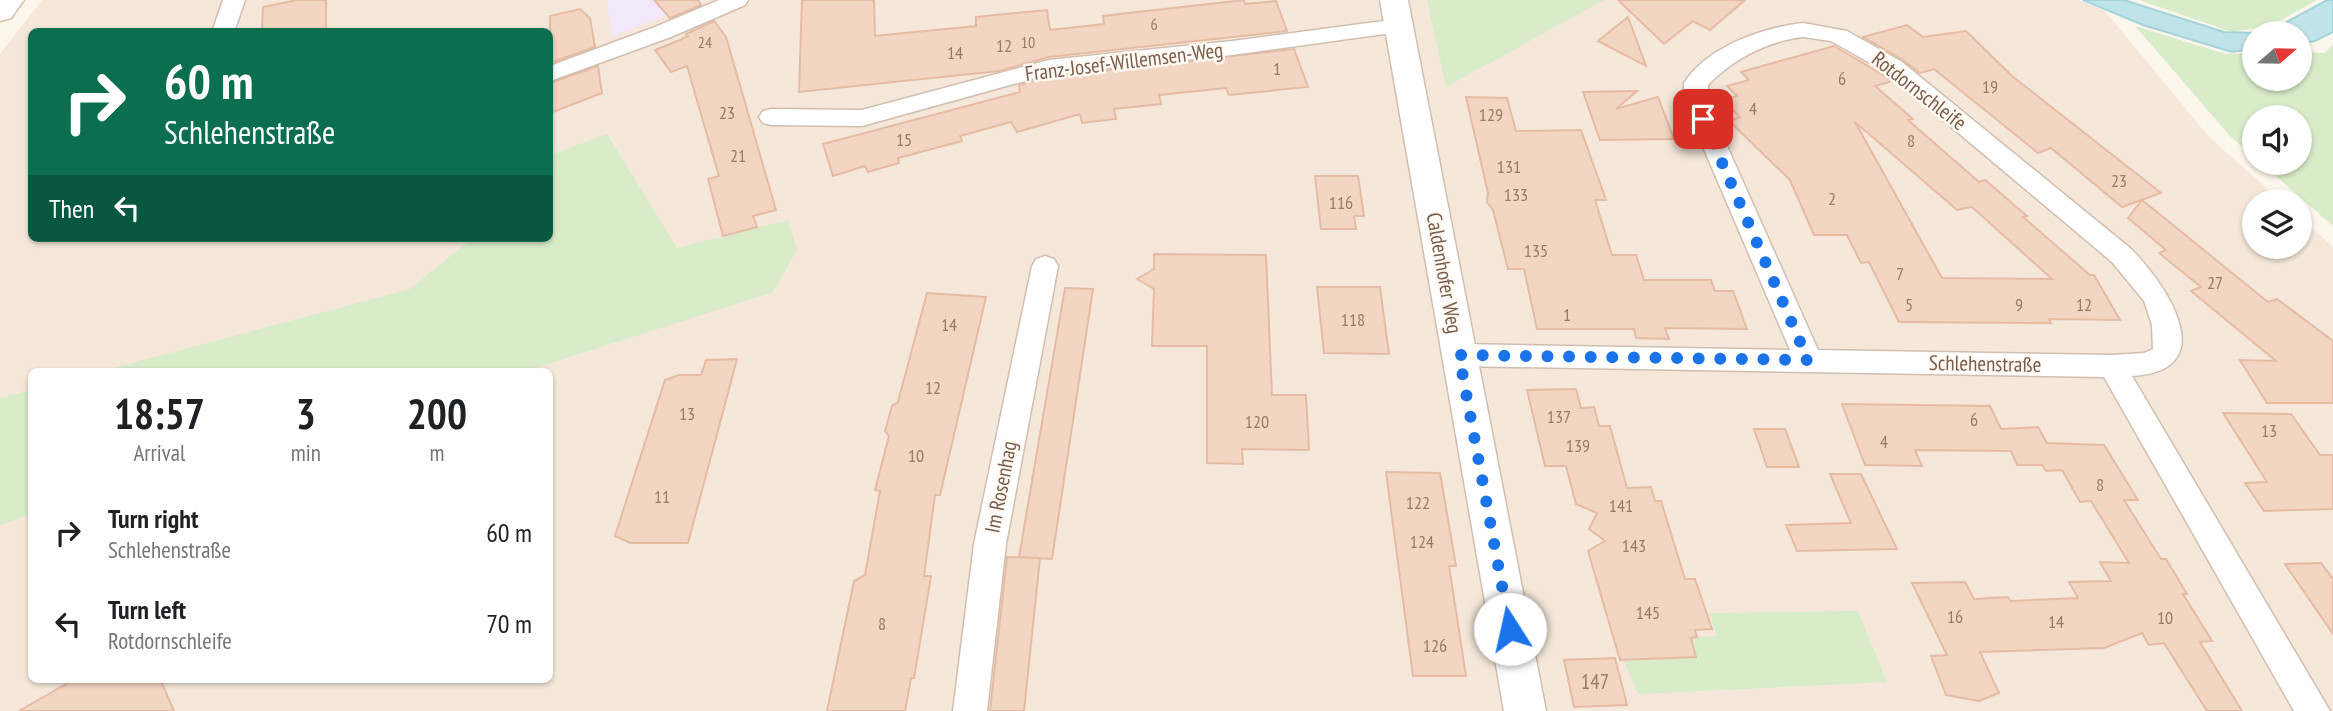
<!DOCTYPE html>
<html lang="en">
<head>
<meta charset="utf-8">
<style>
  body { margin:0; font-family:"PT Sans Narrow",sans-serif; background:#f2f2f2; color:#202124; height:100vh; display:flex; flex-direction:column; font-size:26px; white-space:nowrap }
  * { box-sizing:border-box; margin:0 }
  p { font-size:23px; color:#757577 }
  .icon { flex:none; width:38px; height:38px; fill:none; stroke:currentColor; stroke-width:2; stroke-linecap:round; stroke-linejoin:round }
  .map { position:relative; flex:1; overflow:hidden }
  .sheet { position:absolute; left:28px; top:368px; width:525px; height:315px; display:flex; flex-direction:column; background:#fff; border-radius:10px; box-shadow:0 2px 5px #0004 }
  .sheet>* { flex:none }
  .top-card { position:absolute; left:28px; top:28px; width:525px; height:214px; border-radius:10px; box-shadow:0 2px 5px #0004; background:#0b6e4f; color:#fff; overflow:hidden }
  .needle { width:46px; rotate:70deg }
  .controls { position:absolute; left:2242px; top:21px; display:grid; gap:14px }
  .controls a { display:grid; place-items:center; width:70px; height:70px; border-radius:50%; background:#fff; box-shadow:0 2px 5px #0004; font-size:35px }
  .pin { position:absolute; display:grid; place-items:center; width:60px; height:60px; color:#fff; margin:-30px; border-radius:14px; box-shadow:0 4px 10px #0006 }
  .me { position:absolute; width:77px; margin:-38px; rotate:350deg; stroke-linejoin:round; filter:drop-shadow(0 0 5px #0008) }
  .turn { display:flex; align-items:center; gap:24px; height:147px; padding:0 21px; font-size:32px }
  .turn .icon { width:91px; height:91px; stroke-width:2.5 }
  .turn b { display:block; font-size:49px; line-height:60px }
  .then { display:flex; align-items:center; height:66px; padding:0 21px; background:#0003; gap:14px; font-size:26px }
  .eta { display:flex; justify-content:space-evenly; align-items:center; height:119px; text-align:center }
  .eta b { font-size:42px; font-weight:600; line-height:49px }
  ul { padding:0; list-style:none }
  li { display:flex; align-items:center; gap:21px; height:91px; padding:0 21px }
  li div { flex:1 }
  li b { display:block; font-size:26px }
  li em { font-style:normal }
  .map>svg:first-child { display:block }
  .residential { fill:#f5e8da; fill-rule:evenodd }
  .education { fill:#f3e8fa }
  .green { fill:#d8ecc9 }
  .water { fill:#bfe3e8; stroke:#a5d3da; stroke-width:2 }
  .building { fill:#f3d5c3; stroke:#e6bba3; stroke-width:2; fill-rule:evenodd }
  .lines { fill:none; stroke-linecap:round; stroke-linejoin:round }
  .minor-casing { stroke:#d1beb0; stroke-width:3 }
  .tertiary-casing { stroke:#d1beb0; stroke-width:3 }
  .secondary-casing { stroke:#d6c0b0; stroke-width:3 }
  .minor { fill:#fff; fill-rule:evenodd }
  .tertiary { fill:#fff; fill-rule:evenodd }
  .secondary { fill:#fff; fill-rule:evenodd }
  .route { stroke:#1a73e8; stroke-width:12; stroke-dasharray:0 21.6 }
  .labels { text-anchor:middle; stroke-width:5; stroke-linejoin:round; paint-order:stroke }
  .far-number-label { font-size:16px; fill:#987a6a }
  .number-label { font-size:18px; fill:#987a6a }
  .street-label { font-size:21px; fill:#7a5c4d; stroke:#fffaf3 }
  .near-number-label { font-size:21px; fill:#987a6a }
</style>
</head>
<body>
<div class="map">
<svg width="2333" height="711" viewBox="0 0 2333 711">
  <rect width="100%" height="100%" fill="#fdf6ec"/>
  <path class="residential" d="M42,0H2078L2105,11L2209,137L2281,201H2254V247H2300V217L2333,247V711H0V54ZM32,32H550V238H32ZM32,371H550V679H32Z"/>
  <polygon class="education" points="607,0 704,0 612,37"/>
  <g class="green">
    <polygon points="1427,0 1604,0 1446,87"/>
    <polygon points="2139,0 2317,0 2270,26 2232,32"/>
    <polygon points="2135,26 2226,54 2254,53 2254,79 2300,79 2300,52 2324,53 2333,45 2333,226 2261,163 2300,163 2300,117 2254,117 2254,157 2230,136"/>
    <polygon points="607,134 677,248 788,220 797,250 773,292 526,371 102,371 410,289 473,238 550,238 550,155"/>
    <polygon points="31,390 31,514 0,525 0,398"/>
    <polygon points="1858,611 1887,682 1638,694 1624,661 1697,658 1693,638 1716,636 1710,613"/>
  </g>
  <polygon class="water" points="2083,0 2124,0 2224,32 2257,33 2285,23 2327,0 2333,0 2333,32 2315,41 2300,43 2300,33 2254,33 2254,49 2232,52 2143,25"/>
  <g class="building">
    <polygon points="297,0 326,0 326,32 262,32 263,7"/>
    <polygon points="654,0 698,0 701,5 670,18"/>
    <polygon points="802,0 874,0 875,36 976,26 976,17 1047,10 1050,30 1104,24 1103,16 1244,0 1245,4 1276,1 1287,31 1049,57 999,71 799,92"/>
    <polygon points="1618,0 1745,0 1710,30 1693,21 1664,44"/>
    <polygon points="580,9 590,18 595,47 550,63 550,16"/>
    <polygon points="1628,17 1646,66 1598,41"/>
    <polygon points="714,21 726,37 776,210 753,216 757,227 723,236 708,179 719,176 687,66 671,72 655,50 680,40 688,36 686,34"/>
    <polygon points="1907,25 1923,37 1966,31 2012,76 2161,193 2122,207 2051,148 2038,153 1934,69 1920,73 1903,60 1863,37"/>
    <path d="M1834,46L1893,81L1875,86L1913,119L1908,120L1979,182L1985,180L2027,216L2023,217L2090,275H2094L2120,320L2049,319L2051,323L1899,322L1869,262L1861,263L1847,235H1814L1790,180L1729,121L1740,117L1722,100L1737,96L1727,86L1749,80L1741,72ZM1855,122L1957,210L1972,207L2052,279L1942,278Z"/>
    <polygon points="1294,49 1308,87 1229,95 1226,88 1159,95 1161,104 1114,109 1116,119 1082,123 1080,114 1017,132 1011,122 960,136 962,141 898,158 899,163 868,172 865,166 833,176 823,144 1020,92 1019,85 1050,77"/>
    <polygon points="598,66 602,93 550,113 550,83"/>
    <polygon points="1637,91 1616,109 1658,97 1674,139 1600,140 1583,92"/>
    <polygon points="1466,97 1507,98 1516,131 1581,130 1606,200 1595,200 1612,255 1636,255 1644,280 1711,280 1715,291 1733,291 1747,329 1665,328 1669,339 1636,338 1634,329 1537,329 1524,269 1508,269 1493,210 1487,202 1488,193"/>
    <polygon points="1315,176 1358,176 1364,216 1354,216 1356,229 1321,229"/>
    <polygon points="2142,200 2268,302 2277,299 2333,341 2333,403 2267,403 2240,360 2276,361 2191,291 2201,287 2159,253 2166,250 2128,218"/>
    <polygon points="1154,254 1266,255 1272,395 1306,395 1309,450 1242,449 1243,464 1207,463 1207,346 1152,346 1154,289 1137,279 1154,269"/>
    <polygon points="1317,287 1380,287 1389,354 1324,353"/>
    <polygon points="1065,288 1093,289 1052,559 1019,557"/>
    <polygon points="927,293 986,297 940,495 935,495 924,576 931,576 914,678 911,678 905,711 827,711 854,581 865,575 880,491 875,490 889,436 885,431 892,406 898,402"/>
    <polygon points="737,359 688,543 630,543 615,536 665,380 679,375 701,375 706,360"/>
    <polygon points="1576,389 1581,408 1594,407 1599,426 1610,426 1627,488 1651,487 1655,501 1661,501 1685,579 1695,579 1712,629 1695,630 1697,637 1691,638 1696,657 1620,660 1588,551 1605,541 1589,529 1597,513 1576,504 1566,466 1545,466 1527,390"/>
    <polygon points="1842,404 1990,406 2001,429 2038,427 2047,443 2104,445 2138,500 2124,500 2161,559 2166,559 2187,594 2183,594 2212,641 2200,642 2242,711 2207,711 2164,643 2149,645 2142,633 2104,648 1980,652 1999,693 1979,701 1946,695 1931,656 1947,655 1912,583 1965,582 1974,599 2008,597 2010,601 2078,598 2069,582 2111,581 2100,562 2129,563 2091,501 2080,502 2062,470 2046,471 2042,465 2017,465 2011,451 1915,450 1922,466 1865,465"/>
    <polygon points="2223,413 2291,414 2320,455 2333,455 2333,509 2264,511 2245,483 2267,482"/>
    <polygon points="1754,429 1785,429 1799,467 1767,467"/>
    <polygon points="1386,472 1440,473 1456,566 1449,566 1466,676 1413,676"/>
    <polygon points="1830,474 1861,474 1897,549 1797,551 1786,525 1851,523"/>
    <polygon points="1007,557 1040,558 1024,711 990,711"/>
    <polygon points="2321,563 2333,579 2333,634 2285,564"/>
    <polygon points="1615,658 1627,705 1574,707 1564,660"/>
    <polygon points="75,679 160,679 174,711 19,711"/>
  </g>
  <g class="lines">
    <defs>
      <g id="minor">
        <polygon points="223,0 245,0 234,32 212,32"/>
        <polygon points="719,0 748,0 745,5 671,37 550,81 550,66 655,27"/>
        <polygon points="1398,19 1406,21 1409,26 1406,31 1232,55 1050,74 862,126 771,125 763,123 759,117 763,111 771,109 862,110 1049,60 1232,41"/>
        <path d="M1803,23L1847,31L1902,62L2130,248C2167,284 2224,371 2132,376L2330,711H2294L2104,377L1459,366L1449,363L1445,355L1449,347L1459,344L1790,350L1691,119L1684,97V83C1708,46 1762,28 1803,23ZM1803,37L1831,41L1886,72L2112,262L2144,301L2152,325L2153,349L2144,353L2112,355L1818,350L1715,119L1708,97V85C1733,59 1768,41 1803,37Z"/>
        <polygon points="1045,256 1054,259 1058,266 1006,544 987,711 953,711 974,544 1032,266 1036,259"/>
      </g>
      <polygon id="tertiary" points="1380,0 1408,0 1546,711 1504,711"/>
      <polygon id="secondary" points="0,0 24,0 11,18 0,21"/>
    </defs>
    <use href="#minor" class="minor-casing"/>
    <use href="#tertiary" class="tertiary-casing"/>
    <use href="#secondary" class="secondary-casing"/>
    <use href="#minor" class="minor"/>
    <use href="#tertiary" class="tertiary"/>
    <use href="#secondary" class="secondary"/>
  </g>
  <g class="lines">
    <polyline class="route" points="1510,629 1459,355 1808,360 1703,119"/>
  </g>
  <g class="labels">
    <g class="far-number-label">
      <text x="1154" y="30">6</text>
      <text x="705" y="48">24</text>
      <text x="1028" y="48">10</text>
    </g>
    <g class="number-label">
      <text x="1004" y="52">12</text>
      <text x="955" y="59">14</text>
      <text x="1277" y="75">1</text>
      <text x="1842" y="85">6</text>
      <text x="1990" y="93">19</text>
      <text x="1753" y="115">4</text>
      <text x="727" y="119">23</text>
      <text x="1491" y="121">129</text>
      <text x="904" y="146">15</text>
      <text x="1911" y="147">8</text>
      <text x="738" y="162">21</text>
      <text x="1509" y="173">131</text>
      <text x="2119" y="187">23</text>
      <text x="1516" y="201">133</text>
      <text x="1832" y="205">2</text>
      <text x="1341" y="209">116</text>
      <text x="1536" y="257">135</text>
      <text x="1900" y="280">7</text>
      <text x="2215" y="289">27</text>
      <text x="1909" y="311">5</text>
      <text x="2019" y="311">9</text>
      <text x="2084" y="311">12</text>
      <text x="1567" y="321">1</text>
      <text x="1353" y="326">118</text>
      <text x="949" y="331">14</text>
      <text x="933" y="394">12</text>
      <text x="687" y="420">13</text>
      <text x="1559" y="423">137</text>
      <text x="1974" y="426">6</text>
      <text x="1257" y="428">120</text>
      <text x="2269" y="437">13</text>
      <text x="1884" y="448">4</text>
      <text x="1578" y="452">139</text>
      <text x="916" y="462">10</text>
      <text x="2100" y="491">8</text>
      <text x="662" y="503">11</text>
      <text x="1418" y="509">122</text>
      <text x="1621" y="512">141</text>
      <text x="1422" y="548">124</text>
      <text x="1634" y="552">143</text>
      <text x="1648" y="619">145</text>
      <text x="1955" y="623">16</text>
      <text x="2165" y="624">10</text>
      <text x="2056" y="628">14</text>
      <text x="882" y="630">8</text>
      <text x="1435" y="652">126</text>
    </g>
    <g class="street-label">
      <text transform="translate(1124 62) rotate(-7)" y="7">Franz-Josef-Willemsen-Weg</text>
      <text transform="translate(1919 91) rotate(38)" y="7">Rotdornschleife</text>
      <text transform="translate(1444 273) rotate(80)" y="7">Caldenhofer Weg</text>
      <text transform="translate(1985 364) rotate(1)" y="7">Schlehenstraße</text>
      <text transform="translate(1001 487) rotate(-79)" y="7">Im Rosenhag</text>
    </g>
    <g class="near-number-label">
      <text x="1595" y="689">147</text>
    </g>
  </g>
</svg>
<div class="controls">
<a><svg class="needle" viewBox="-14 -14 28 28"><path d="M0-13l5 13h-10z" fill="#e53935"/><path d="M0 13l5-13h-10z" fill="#757577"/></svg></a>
<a><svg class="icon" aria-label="sound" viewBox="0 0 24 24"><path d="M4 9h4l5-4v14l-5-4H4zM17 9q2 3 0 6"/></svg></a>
<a><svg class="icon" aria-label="layers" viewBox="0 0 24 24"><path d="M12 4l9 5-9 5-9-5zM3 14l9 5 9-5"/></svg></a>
</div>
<div class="pin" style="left:1703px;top:119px;background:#d93025"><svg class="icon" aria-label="arrive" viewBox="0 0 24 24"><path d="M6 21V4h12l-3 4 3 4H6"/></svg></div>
<svg class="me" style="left:1510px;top:629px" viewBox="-20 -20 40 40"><circle r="19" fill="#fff"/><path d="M0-13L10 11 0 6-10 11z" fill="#1a73e8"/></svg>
<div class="top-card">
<div class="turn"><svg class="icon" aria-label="right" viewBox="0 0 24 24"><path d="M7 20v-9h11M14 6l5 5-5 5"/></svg><div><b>60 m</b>Schlehenstraße</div></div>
<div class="then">Then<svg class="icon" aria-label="left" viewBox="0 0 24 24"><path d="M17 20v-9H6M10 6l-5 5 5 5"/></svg></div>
</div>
<section class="sheet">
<div class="eta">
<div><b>18:57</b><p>Arrival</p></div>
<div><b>3</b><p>min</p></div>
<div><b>200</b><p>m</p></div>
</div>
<ul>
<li><svg class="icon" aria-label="right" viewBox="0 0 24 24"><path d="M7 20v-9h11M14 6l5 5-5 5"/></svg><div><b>Turn right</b><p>Schlehenstraße</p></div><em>60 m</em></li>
<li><svg class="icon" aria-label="left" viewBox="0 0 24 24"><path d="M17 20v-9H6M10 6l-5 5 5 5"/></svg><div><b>Turn left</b><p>Rotdornschleife</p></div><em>70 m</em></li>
</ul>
</section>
</div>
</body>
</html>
